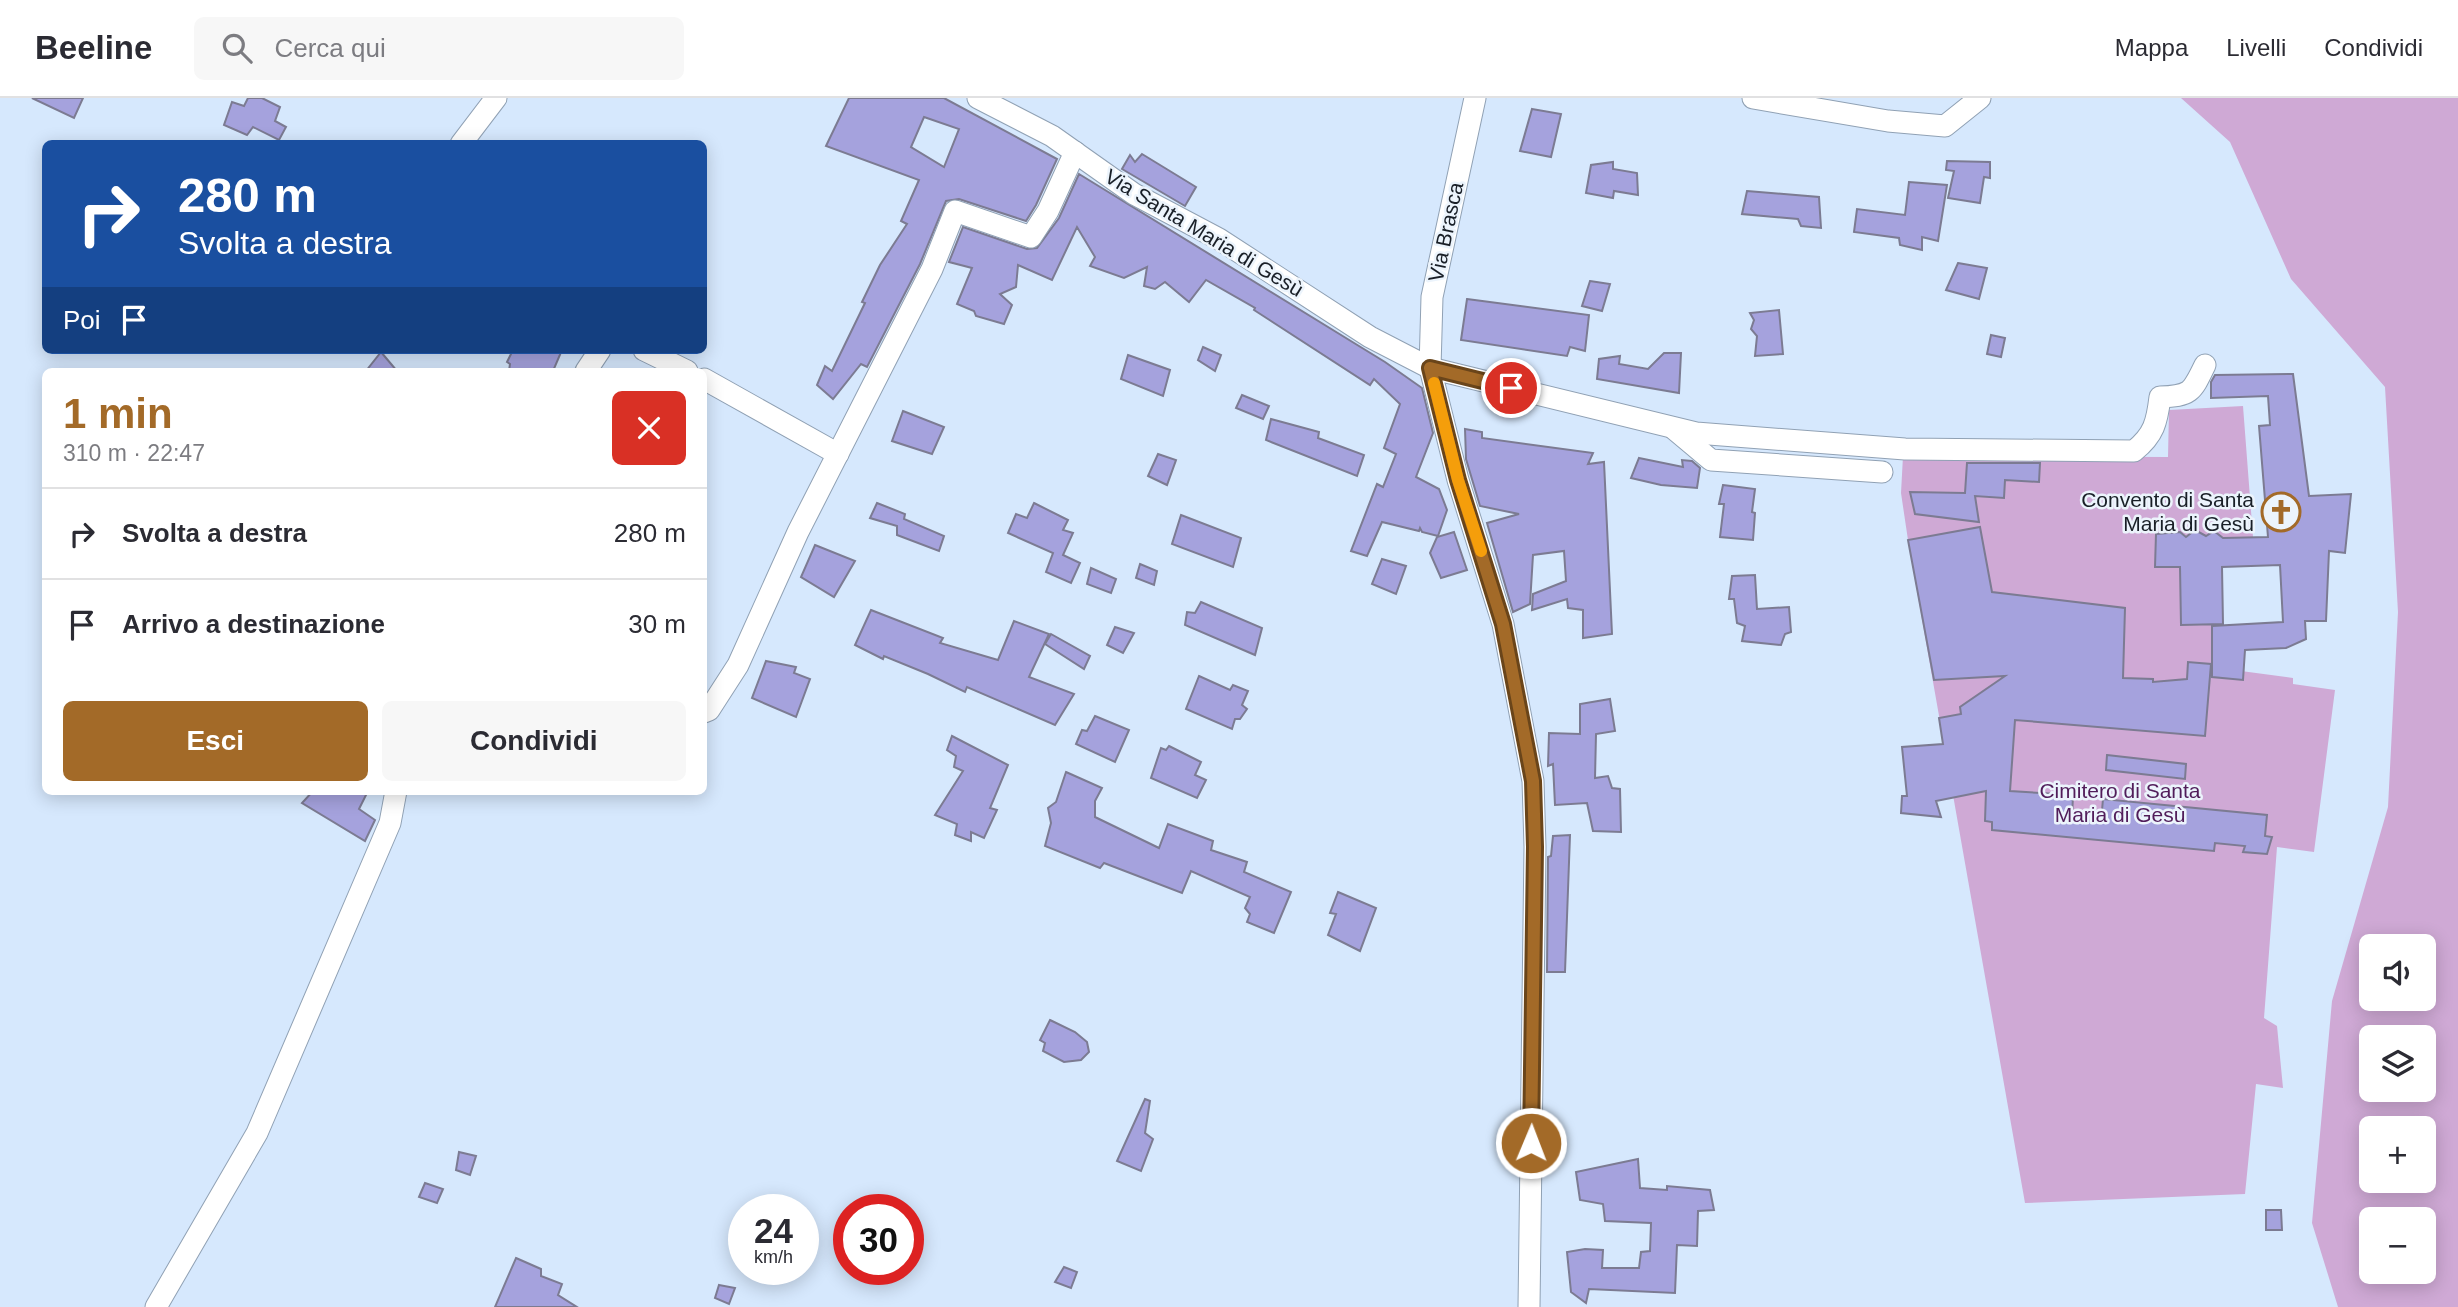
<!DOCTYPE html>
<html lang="it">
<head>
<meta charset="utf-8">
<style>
  body { margin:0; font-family:Arial,sans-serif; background:#f7f7f7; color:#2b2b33; height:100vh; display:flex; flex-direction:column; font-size:26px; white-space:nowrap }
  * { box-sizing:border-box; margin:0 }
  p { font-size:23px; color:#7c7c81 }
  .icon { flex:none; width:38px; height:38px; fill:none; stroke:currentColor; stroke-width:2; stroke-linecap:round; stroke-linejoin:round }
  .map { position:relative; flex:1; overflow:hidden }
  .drawer { position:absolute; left:42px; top:270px; width:665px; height:427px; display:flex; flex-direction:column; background:#fff; border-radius:10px; box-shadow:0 4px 18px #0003 }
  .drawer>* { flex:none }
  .guide { position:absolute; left:42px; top:42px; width:665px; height:214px; border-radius:10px; box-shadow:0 4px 18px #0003; background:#1a4fa0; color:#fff; overflow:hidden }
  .buttons { position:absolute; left:2359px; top:836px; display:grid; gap:14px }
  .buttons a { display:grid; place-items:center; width:77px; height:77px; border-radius:10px; background:#fff; box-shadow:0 4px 18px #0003; font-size:35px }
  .speed { position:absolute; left:728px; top:1096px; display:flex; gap:14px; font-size:35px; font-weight:700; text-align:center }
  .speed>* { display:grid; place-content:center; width:91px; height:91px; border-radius:50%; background:#fff; box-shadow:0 4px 18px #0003; line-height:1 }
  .speed small { font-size:18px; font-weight:400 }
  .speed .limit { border:10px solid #d22; background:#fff; color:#111 }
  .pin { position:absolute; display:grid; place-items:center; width:60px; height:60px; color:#fff; margin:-30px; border:4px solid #fff; border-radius:50%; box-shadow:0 2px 7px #0007 }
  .me { position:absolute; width:77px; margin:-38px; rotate:1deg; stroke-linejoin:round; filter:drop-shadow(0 0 5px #0008) }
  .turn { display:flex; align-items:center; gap:24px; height:147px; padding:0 21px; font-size:32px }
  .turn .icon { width:91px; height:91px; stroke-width:2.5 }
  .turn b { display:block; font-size:49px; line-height:60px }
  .then { display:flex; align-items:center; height:66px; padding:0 21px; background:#0003; gap:14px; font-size:26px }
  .round { display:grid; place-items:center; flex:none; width:74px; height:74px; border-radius:10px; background:#f7f7f7 }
  .headline { display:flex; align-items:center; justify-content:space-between; height:119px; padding:0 21px }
  h1 { font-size:42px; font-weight:600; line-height:52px; color:#a36a28 }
  .button { display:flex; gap:14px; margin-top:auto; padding:14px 21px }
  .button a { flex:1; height:80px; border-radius:10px; background:#a36a28; color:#fff; font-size:28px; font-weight:600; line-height:80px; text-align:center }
  .button a+a { background:#f7f7f7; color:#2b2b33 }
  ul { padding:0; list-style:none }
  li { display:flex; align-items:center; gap:21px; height:91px; padding:0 21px; border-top:2px solid #e1e1e2 }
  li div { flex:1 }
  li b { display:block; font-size:26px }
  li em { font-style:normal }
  header { display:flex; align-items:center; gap:42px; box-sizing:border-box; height:98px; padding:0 35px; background:#fff; border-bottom:2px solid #e1e1e2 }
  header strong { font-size:33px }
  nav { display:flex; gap:38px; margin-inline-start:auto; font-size:24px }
  .search { width:490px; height:63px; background:#f7f7f7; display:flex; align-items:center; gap:18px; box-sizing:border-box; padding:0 24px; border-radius:10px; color:#7c7c81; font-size:26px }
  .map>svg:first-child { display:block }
  .green { fill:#cfa9d5; fill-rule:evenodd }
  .building { fill:#a5a2dd; stroke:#7c7b92; stroke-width:2; fill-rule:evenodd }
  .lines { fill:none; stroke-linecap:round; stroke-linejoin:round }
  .minor-casing { stroke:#90a1b4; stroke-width:23 }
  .minor { stroke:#fff; stroke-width:21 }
  .route-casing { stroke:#6a451a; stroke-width:18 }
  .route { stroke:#a36a28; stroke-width:12 }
  .slow { stroke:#f59e0b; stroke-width:12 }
  .labels { text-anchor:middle; stroke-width:5; stroke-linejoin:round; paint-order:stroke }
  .street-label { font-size:21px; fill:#191f27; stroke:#ecf4fc }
  .poi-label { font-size:21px; fill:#191f27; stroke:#ecf4fc; text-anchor:end }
  .park-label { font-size:21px; fill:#511d5a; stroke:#ecf4fc }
</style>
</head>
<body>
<header>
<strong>Beeline</strong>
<div class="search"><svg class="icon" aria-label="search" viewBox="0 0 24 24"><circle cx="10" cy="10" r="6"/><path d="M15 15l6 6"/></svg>Cerca qui</div>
<nav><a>Mappa</a><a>Livelli</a><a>Condividi</a></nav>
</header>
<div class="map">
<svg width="2458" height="1209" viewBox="0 0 2458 1209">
  <rect width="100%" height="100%" fill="#d6e8fd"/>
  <g class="green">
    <path d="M2181,0H2458V1209H2338L2312,1125L2332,903L2388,709L2398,514L2385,289L2291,181L2230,44ZM2371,849H2424V901H2371ZM2371,940H2424V992H2371ZM2371,1031H2424V1083H2371ZM2371,1122H2424V1174H2371Z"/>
    <polygon points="2243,308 2253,439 2223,440 2214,433 2206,438 2186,439 2180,434 2156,436 2155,468 2180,469 2182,527 2212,527 2211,569 2293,580 2293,586 2335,592 2314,754 2277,749 2264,920 2277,928 2283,990 2256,986 2245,1096 2025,1105 1908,442 1901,395 1903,358 2168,359 2169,312"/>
  </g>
  <g class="building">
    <polygon points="32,0 83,0 74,20"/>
    <polygon points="248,0 262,0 280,9 275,23 286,29 279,42 253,29 247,37 224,27 232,4 244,8"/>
    <path d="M849,0H944L1057,61L1036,107L1026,123L959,101L946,103L920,166L867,269L861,266L833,301L817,287L825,268L832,273L865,205L862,204L880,167L907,126L901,123L919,82L826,48ZM924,19L959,31L944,69L911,49Z"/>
    <polygon points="1532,11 1561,16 1551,59 1520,53"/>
    <polygon points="1142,56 1196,89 1185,108 1122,71 1130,57 1135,64"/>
    <polygon points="1947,63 1990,64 1990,80 1984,79 1980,105 1948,100 1954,73 1946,72"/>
    <polygon points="1613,64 1613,71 1637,75 1638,97 1614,93 1613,100 1586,95 1591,67"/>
    <polygon points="1079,76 1385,264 1422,290 1433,335 1416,379 1439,391 1447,412 1438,438 1422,434 1420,430 1419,433 1382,424 1367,458 1351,453 1377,386 1383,389 1396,356 1384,350 1400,306 1374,281 1370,287 1254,212 1255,210 1206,182 1189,204 1165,184 1155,191 1144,188 1147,169 1124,180 1090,168 1095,159 1077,129 1052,182 1018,167 1016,189 1000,196 1012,207 1004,226 976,218 974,213 957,206 972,170 949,164 963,129 1027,151 1037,150 1059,120"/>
    <polygon points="1909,84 1947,87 1938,143 1922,139 1922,152 1900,147 1899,140 1854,134 1857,111 1905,117"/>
    <polygon points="1747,93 1819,99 1821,130 1801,128 1798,121 1742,116"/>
    <polygon points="1958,165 1987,170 1979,201 1946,192"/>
    <polygon points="1590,183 1610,186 1602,213 1582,208"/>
    <polygon points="1467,201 1589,217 1585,253 1570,249 1567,258 1461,242"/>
    <polygon points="1779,212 1783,256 1755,258 1757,238 1751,231 1754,222 1750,215"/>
    <polygon points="1991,237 2005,240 2001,259 1987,256"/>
    <polygon points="1203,249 1221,257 1215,273 1198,262"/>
    <polygon points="513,252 562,252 553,273 509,273 510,266 507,264"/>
    <polygon points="381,254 397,273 366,273"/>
    <polygon points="1664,255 1681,255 1679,295 1597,281 1599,261 1620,258 1619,266 1648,271"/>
    <polygon points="1128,257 1170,272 1163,298 1121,281"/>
    <polygon points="2293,276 2309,398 2351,396 2345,455 2329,453 2326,523 2305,523 2306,541 2286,550 2245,552 2243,582 2212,579 2212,528 2283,524 2280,467 2222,469 2223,526 2181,527 2180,469 2155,469 2156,436 2180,434 2186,439 2195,432 2206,438 2214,433 2223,440 2268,439 2259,328 2270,327 2268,298 2211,300 2211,284 2215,277"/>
    <polygon points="1242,297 1269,308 1263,321 1236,310"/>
    <polygon points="903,313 944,329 932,356 892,343"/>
    <polygon points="1271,321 1319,334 1318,340 1364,357 1357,378 1266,342"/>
    <polygon points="1465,331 1482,334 1482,340 1593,355 1588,366 1604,364 1612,536 1583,540 1583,512 1568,510 1567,501 1532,512 1533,496 1566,483 1564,453 1533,457 1530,506 1513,514 1487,425 1519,416 1480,408 1466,361"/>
    <polygon points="1158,356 1176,362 1167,387 1148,378"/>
    <polygon points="1639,360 1683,369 1682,362 1692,363 1700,370 1697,390 1661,387 1631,380"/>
    <polygon points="1967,365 2040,365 2039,384 2005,382 2004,400 1975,398 1979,424 1915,416 1910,394 1965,395"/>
    <polygon points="1723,387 1755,391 1752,414 1755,415 1753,442 1720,439 1724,406 1719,406"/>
    <polygon points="877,405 905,416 904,421 944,438 939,453 897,437 897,428 870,420"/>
    <polygon points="1034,405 1068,422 1063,432 1073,435 1063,457 1080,465 1071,485 1046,474 1053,455 1008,435 1016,416 1027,420"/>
    <polygon points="1181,417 1241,440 1233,469 1172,446"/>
    <polygon points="1980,429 1992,494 2125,510 2123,580 2153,581 2153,584 2187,581 2188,564 2211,566 2205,638 2015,622 2010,693 2073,697 2072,721 2101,724 2103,701 2267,717 2265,738 2272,739 2267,756 2243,754 2245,748 2215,745 2214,753 1992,732 1992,724 1985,723 1986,693 1936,703 1941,719 1901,715 1902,698 1907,698 1902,649 1943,646 1939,620 1961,616 1960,609 2005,578 1934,582 1908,442"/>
    <polygon points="1454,434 1467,472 1441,480 1430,455 1437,439"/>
    <polygon points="815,447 855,463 834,499 801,479"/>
    <polygon points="1382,461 1406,468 1396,496 1372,486"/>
    <polygon points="1140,466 1157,473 1154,487 1136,480"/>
    <polygon points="1091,470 1116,481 1111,495 1087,486"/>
    <polygon points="1755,477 1757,511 1789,509 1791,534 1785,536 1781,547 1742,543 1745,528 1737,525 1734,501 1729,501 1732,478"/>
    <polygon points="1201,504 1262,530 1255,557 1185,527 1187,514 1195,515"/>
    <polygon points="871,512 943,540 940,545 998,562 1014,523 1049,536 1029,579 1074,596 1055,627 967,589 965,594 928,576 884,558 883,561 855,547"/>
    <polygon points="1115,529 1134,535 1123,555 1107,547"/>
    <polygon points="1051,536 1090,558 1084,571 1045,546"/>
    <polygon points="766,563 796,569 794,575 810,581 796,619 752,600"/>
    <polygon points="1199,578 1230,592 1233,587 1248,593 1242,607 1247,611 1240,621 1235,621 1232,631 1186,611"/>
    <polygon points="1610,601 1615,633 1596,636 1595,680 1608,678 1612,690 1620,691 1621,734 1593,733 1587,705 1555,707 1553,666 1548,668 1549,635 1580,636 1580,606"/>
    <polygon points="1095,618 1129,632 1115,664 1076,646 1082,632 1087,633"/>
    <polygon points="952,638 1008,667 990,710 997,712 984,740 971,734 971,743 955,737 957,726 935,717 963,673 954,669 956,658 947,652"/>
    <polygon points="1169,648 1201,664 1195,677 1206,682 1197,700 1151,680 1161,650 1166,652"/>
    <polygon points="2107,657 2186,666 2185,681 2106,672"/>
    <polygon points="1066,674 1102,690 1095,703 1095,719 1159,750 1168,726 1213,743 1211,752 1247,764 1244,774 1291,794 1274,835 1247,824 1250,816 1245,810 1250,799 1191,773 1182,795 1104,765 1100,770 1045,748 1051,725 1048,710 1056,704"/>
    <polygon points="313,693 368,693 359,711 375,722 365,743 302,705"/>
    <polygon points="1570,737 1565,874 1547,874 1548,759 1551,758 1553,738"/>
    <polygon points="1338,794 1376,810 1360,853 1328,837 1336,816 1330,815"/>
    <polygon points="1050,922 1075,934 1087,944 1089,954 1081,962 1064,964 1043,953 1045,945 1040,942"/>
    <polygon points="1145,1001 1150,1003 1145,1035 1153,1041 1141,1073 1117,1063"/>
    <polygon points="459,1054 476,1058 470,1077 456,1072"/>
    <polygon points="1638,1061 1640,1090 1667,1092 1667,1088 1710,1092 1714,1112 1698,1113 1697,1148 1677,1147 1675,1195 1589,1191 1586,1205 1571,1194 1567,1154 1585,1151 1603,1152 1602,1170 1639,1170 1641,1154 1650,1153 1651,1125 1605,1123 1603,1106 1580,1102 1576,1074"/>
    <polygon points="425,1085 443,1091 437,1105 419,1099"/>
    <polygon points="2266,1112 2281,1112 2282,1132 2266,1132"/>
    <polygon points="516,1160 541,1171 541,1178 562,1186 558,1197 577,1209 495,1209"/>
    <polygon points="1064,1169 1077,1174 1071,1190 1055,1184"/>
    <polygon points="719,1187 735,1190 729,1206 715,1200"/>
  </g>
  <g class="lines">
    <defs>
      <g id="minor">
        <path d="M978,0L1052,38L1134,96L1219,141L1370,239L1430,270L1696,335L1905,351L2134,353C2154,337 2157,324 2160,299C2191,298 2192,294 2205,267"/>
        <polyline points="1475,0 1432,199 1430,270 1458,382 1503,526 1533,683 1535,749 1529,1209"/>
        <polyline points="1753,0 1888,23 1945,28 1980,0"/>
        <polyline points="461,46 496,0"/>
        <polyline points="644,252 687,273"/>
        <polyline points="586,273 600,252"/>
        <polyline points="704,281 838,356"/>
        <polyline points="1674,331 1711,362 1882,374"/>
        <polyline points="704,614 709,612 738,567 798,434 932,171 955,113 1031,139 1048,113 1075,54"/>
        <polyline points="156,1209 257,1035 390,725 396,693"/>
      </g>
    </defs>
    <use href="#minor" class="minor-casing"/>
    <use href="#minor" class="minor"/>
  </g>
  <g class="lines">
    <defs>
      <polyline id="route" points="1511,290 1430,270 1458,382 1503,526 1533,683 1535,749 1531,1045"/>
    </defs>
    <use href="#route" class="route-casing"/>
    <use href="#route" class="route"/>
    <polyline class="slow" points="1434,285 1458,382 1481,453"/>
  </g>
  <defs>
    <symbol id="church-ring" viewBox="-11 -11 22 22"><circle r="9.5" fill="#ecf4fc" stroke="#a36a28" stroke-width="1.5"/><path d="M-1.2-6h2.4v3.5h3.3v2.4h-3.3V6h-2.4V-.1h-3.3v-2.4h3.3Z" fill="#a36a28"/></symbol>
  </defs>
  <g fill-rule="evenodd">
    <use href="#church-ring" x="2259" y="392" width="44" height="44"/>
  </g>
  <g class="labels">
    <g class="street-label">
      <text transform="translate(1446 134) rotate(-78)" y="7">Via Brasca</text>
      <text transform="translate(1204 135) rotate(31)" y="7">Via Santa Maria di Gesù</text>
    </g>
    <g class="poi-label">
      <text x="2254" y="409">Convento di Santa<tspan x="2254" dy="24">Maria di Gesù</tspan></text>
    </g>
    <g class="park-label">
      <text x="2120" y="700">Cimitero di Santa<tspan x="2120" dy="24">Maria di Gesù</tspan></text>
    </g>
  </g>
</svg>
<div class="buttons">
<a><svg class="icon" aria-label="sound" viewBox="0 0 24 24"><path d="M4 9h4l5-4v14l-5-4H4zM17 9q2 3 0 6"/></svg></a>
<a><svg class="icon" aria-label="layers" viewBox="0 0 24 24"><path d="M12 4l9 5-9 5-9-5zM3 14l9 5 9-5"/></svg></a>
<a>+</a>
<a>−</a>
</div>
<div class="speed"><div>24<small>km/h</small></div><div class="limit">30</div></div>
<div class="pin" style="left:1511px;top:290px;background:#d93025"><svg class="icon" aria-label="arrive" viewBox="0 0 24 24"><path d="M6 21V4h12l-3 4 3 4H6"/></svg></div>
<svg class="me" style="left:1531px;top:1045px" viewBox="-20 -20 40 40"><circle r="17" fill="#a36a28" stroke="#fff" stroke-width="3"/><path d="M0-11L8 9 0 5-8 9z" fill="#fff"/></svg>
<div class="guide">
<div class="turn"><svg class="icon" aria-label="right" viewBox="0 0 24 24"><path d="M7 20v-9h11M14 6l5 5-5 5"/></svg><div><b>280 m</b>Svolta a destra</div></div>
<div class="then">Poi<svg class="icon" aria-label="arrive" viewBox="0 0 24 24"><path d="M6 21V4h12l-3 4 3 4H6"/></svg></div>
</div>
<section class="drawer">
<div class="headline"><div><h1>1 min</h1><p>310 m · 22:47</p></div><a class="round" style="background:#d93025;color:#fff"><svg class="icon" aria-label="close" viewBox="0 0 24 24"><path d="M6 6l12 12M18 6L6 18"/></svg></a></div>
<ul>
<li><svg class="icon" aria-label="right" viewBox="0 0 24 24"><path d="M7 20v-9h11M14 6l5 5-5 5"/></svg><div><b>Svolta a destra</b></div><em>280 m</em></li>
<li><svg class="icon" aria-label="arrive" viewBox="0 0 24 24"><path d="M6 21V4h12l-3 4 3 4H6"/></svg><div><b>Arrivo a destinazione</b></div><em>30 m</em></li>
</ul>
<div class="button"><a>Esci</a><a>Condividi</a></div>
</section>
</div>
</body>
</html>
